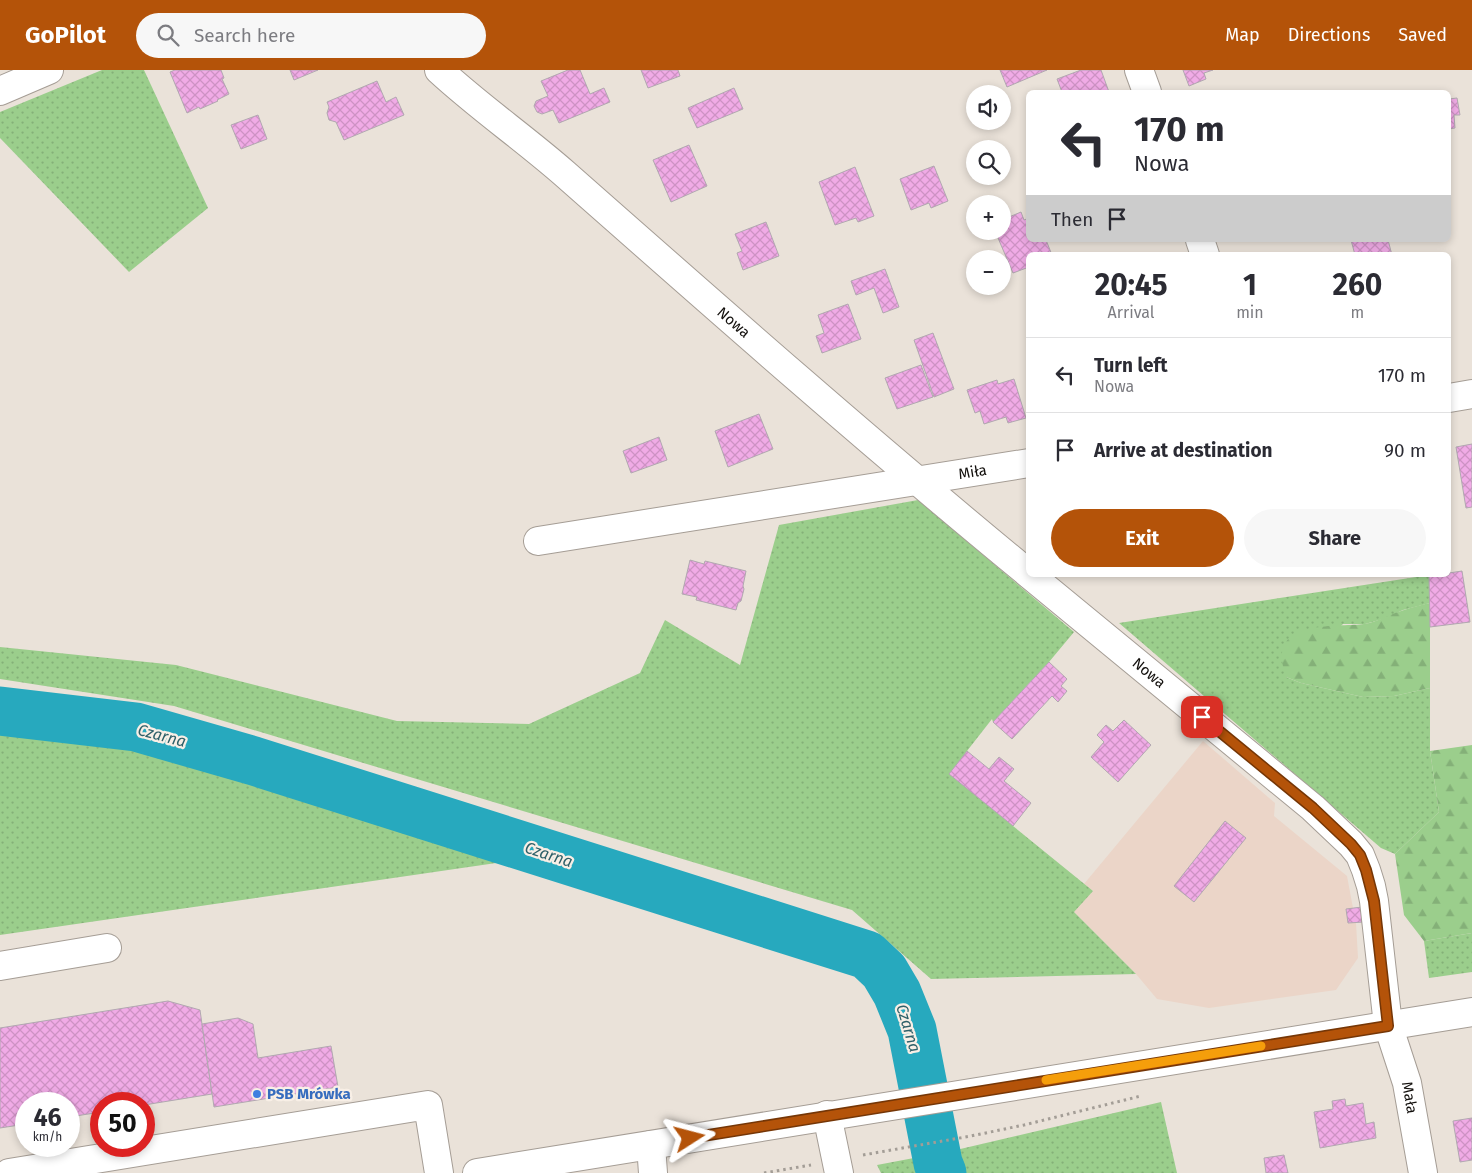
<!DOCTYPE html>
<html lang="en">
<head>
<meta charset="utf-8">
<style>
  body { margin:0; font-family:"Fira Sans",sans-serif; background:#f7f7f7; color:#2b2b33; height:100vh; display:flex; flex-direction:column; font-size:19px; white-space:nowrap }
  * { box-sizing:border-box; margin:0 }
  p { font-size:16px; color:#7c7c81 }
  .icon { flex:none; width:28px; height:28px; fill:none; stroke:currentColor; stroke-width:2; stroke-linecap:round; stroke-linejoin:round }
  .map { position:relative; flex:1; overflow:hidden }
  .drawer { position:absolute; left:1026px; top:182px; width:425px; height:325px; display:flex; flex-direction:column; background:#fff; border-radius:8px; box-shadow:0 2px 8px #0003 }
  .drawer>* { flex:none }
  .top-card { position:absolute; left:1026px; top:20px; width:425px; height:152px; border-radius:8px; box-shadow:0 2px 8px #0003; background:#fff; color:#2b2b33; overflow:hidden }
  .buttons { position:absolute; left:966px; top:15px; display:grid; gap:10px }
  .buttons a { display:grid; place-items:center; width:45px; height:45px; border-radius:50%; background:#fff; box-shadow:0 2px 8px #0003; font-size:25px }
  .speed { position:absolute; left:15px; top:1022px; display:flex; gap:10px; font-size:25px; font-weight:700; text-align:center }
  .speed>* { display:grid; place-content:center; width:65px; height:65px; border-radius:50%; background:#fff; box-shadow:0 2px 8px #0003; line-height:1 }
  .speed small { font-size:12px; font-weight:400 }
  .speed .limit { border:8px solid #d22; background:#fff; color:#111 }
  .pin { position:absolute; display:grid; place-items:center; width:42px; height:42px; color:#fff; margin:-21px; border-radius:10px; box-shadow:0 2px 8px #0006 }
  .me { position:absolute; width:55px; margin:-28px; rotate:81deg; stroke-linejoin:round; filter:drop-shadow(0 0 4px #0008) }
  .turn { display:flex; align-items:center; gap:18px; height:105px; padding:0 25px; font-size:22px }
  .turn .icon { width:65px; height:65px; stroke-width:2.5 }
  .turn b { display:block; font-size:35px; line-height:42px }
  .then { display:flex; align-items:center; height:48px; padding:0 25px; background:#0003; gap:10px; font-size:19px }
  .eta { display:flex; justify-content:space-evenly; align-items:center; height:85px; text-align:center }
  .eta b { font-size:30px; font-weight:700; line-height:35px }
  .button { display:flex; gap:10px; margin-top:auto; padding:10px 25px }
  .button a { flex:1; height:58px; border-radius:30px; background:#b45309; color:#fff; font-size:20px; font-weight:700; line-height:58px; text-align:center }
  .button a+a { background:#f7f7f7; color:#2b2b33 }
  ul { padding:0; list-style:none }
  li { display:flex; align-items:center; gap:15px; height:75px; padding:0 25px; border-top:1px solid #e1e1e2 }
  li div { flex:1 }
  li b { display:block; font-size:19px }
  li em { font-style:normal }
  header { display:flex; align-items:center; gap:30px; box-sizing:border-box; height:70px; padding:0 25px; background:#b45309; color:#fff }
  header strong { font-size:24px }
  nav { display:flex; gap:28px; margin-inline-start:auto; font-size:18px }
  .search { width:350px; height:45px; background:#f7f7f7; display:flex; align-items:center; gap:12px; box-sizing:border-box; padding:0 18px; border-radius:28px; color:#7c7c81; font-size:19px }
  .map>svg:first-child { display:block }
  .industrial { fill:#ebd5c8 }
  .grass { fill:url(#grass-dots) }
  .forest { fill:url(#forest-firs) }
  .lines { fill:none; stroke-linecap:round; stroke-linejoin:round }
  .river { stroke:#27a9be; stroke-width:49 }
  .building { fill:url(#building-cross-hatch); stroke:#b1a8b0 }
  .minor-casing { stroke:#a59d95; stroke-width:30 }
  .major-casing { stroke:#a59d95; stroke-width:30 }
  .path { stroke:#a39d96; stroke-width:3; stroke-dasharray:2.5 4; stroke-linecap:butt }
  .minor { stroke:#fff; stroke-width:28 }
  .major { stroke:#fff; stroke-width:28 }
  .route-casing { stroke:#753606; stroke-width:12 }
  .route { stroke:#b45309; stroke-width:9 }
  .slow { stroke:#f59e0b; stroke-width:9 }
  .shop-dot { fill:#3f7fe0; stroke:#f8efe6; stroke-width:2 }
  .labels { text-anchor:middle; stroke-width:4.5; stroke-linejoin:round; paint-order:stroke }
  .street-label { font-size:15px; fill:#120f0c; stroke:#f8efe6 }
  .shop-label { font-size:15px; font-weight:bold; fill:#366cbe; stroke:#f8efe6; text-anchor:start }
  .water-label { font-size:16px; font-style:italic; fill:#2e6069; stroke:#f8efe6 }
</style>
</head>
<body>
<header>
<strong>GoPilot</strong>
<div class="search"><svg class="icon" aria-label="search" viewBox="0 0 24 24"><circle cx="10" cy="10" r="6"/><path d="M15 15l6 6"/></svg>Search here</div>
<nav><a>Map</a><a>Directions</a><a>Saved</a></nav>
</header>
<div class="map">
<svg width="1472" height="1103" viewBox="0 0 1472 1103">
  <defs>
    <pattern id="grass-dots" width="8" height="8" patternUnits="userSpaceOnUse" patternTransform="scale(1.25)"><rect width="8" height="8" fill="#9bce8c"/><path d="M2 2h.1M6 6h.1" fill="none" stroke="#84b078" stroke-width="1.8" stroke-linecap="round"/></pattern>
    <pattern id="forest-firs" width="22" height="20" patternUnits="userSpaceOnUse" patternTransform="scale(1.25)"><rect width="22" height="20" fill="#9bce8c"/><path d="M5 1l3.5 6h-7zM16 11l3.5 6h-7z" fill="#84b078"/></pattern>
    <pattern id="building-cross-hatch" width="8" height="8" patternUnits="userSpaceOnUse" patternTransform="scale(1.25)"><rect width="8" height="8" fill="#f0abe6"/><path d="M0 0l8 8M0 8l8-8" fill="none" stroke="#cd92c4"/></pattern>
  </defs>
  <rect width="100%" height="100%" fill="#eae2d9"/>
  <polygon class="industrial" points="1203,671 1275,733 1274,746 1347,806 1353,838 1362,837 1356,853 1358,888 1336,920 1209,938 1157,929 1136,904 1073,841 1093,821 1084,814"/>
  <g class="grass">
    <polygon points="102,0 144,0 208,138 129,202 0,68 0,42"/>
    <polygon points="918,430 1074,562 1049,592 993,652 992,649 967,681 1013,756 1093,821 1074,842 1136,904 931,909 852,840 174,636 0,609 0,577 176,595 397,651 529,654 640,603 665,550 740,595 779,455"/>
    <polygon points="1429,505 1430,533 1403,540 1383,549 1365,554 1343,554 1286,607 1301,613 1363,627 1394,626 1430,618 1430,681 1439,742 1395,784 1381,778 1119,553"/>
    <polygon points="0,655 133,671 531,788 0,865"/>
    <polygon points="1472,863 1472,902 1429,908 1424,871"/>
    <polygon points="1161,1032 1177,1103 881,1103 877,1095 956,1080"/>
  </g>
  <g class="forest">
    <path d="M1430,533V618L1394,626L1363,627L1301,613L1286,607C1284,599 1281,592 1282,584C1284,551 1341,557 1364,554C1378,552 1390,544 1404,540C1412,537 1421,535 1430,533Z"/>
    <polygon points="1472,675 1472,863 1424,871 1404,845 1395,784 1439,742 1430,681"/>
  </g>
  <g class="lines">
    <polyline class="river" points="0,641 136,657 254,691 867,885 884,901 897,923 912,960 938,1093 942,1103"/>
  </g>
  <g class="building">
    <polygon points="175,0 221,0 224,8 222,9 229,24 217,30 218,31 200,39 199,37 187,43 170,2"/>
    <polygon points="290,0 318,0 294,10"/>
    <polygon points="568,0 580,0 590,24 604,18 610,32 559,53 553,40 542,44 537,42 534,36 536,31 548,26 541,11"/>
    <polygon points="641,0 678,0 680,6 648,18"/>
    <polygon points="1000,0 1047,0 1007,17"/>
    <polygon points="1081,0 1101,0 1109,22 1062,22 1057,9"/>
    <polygon points="1183,0 1213,0 1204,3 1206,9 1189,16"/>
    <polygon points="377,11 386,32 396,27 404,45 344,70 336,52 329,50 327,43 329,37 327,32"/>
    <polygon points="734,18 743,39 697,58 688,38"/>
    <polygon points="1457,28 1460,45 1454,45 1455,58 1449,59 1449,29"/>
    <polygon points="258,45 267,69 241,79 231,55"/>
    <polygon points="689,75 707,116 671,132 653,90"/>
    <polygon points="934,96 948,131 931,138 929,133 911,140 900,109"/>
    <polygon points="855,97 874,146 858,152 856,148 835,155 819,112"/>
    <polygon points="1021,142 1024,150 1029,148 1029,170 1046,170 1052,185 1029,185 1029,197 1013,203 995,161 1002,161 1002,150"/>
    <polygon points="766,152 779,186 743,200 737,183 742,181 735,164"/>
    <polygon points="1351,170 1388,170 1392,185 1355,185"/>
    <polygon points="885,199 899,237 883,243 874,218 856,225 851,211"/>
    <polygon points="848,234 861,269 822,283 816,266 824,263 818,245"/>
    <polygon points="933,263 954,319 934,327 914,270"/>
    <polygon points="921,295 933,327 897,339 885,308"/>
    <polygon points="1014,309 1026,348 1008,353 1006,347 984,354 980,341 975,343 967,320 997,310 998,314"/>
    <polygon points="759,344 773,379 728,397 715,361"/>
    <polygon points="659,367 667,390 631,403 623,381"/>
    <polygon points="1472,374 1472,437 1466,438 1456,377"/>
    <polygon points="690,490 704,494 705,491 746,501 743,516 744,519 741,531 738,533 736,540 696,530 697,527 682,524"/>
    <polygon points="1462,501 1470,552 1430,557 1429,505 1449,505 1449,503"/>
    <polygon points="1049,592 1067,609 1061,616 1067,621 1058,632 1052,626 1012,669 993,652"/>
    <polygon points="1124,650 1151,675 1118,712 1091,687 1104,672 1097,665 1106,655 1113,661"/>
    <polygon points="967,681 989,699 999,687 1014,699 1004,711 1031,733 1013,756 949,704"/>
    <polygon points="1225,751 1246,768 1194,832 1174,816"/>
    <polygon points="1362,837 1364,852 1348,853 1346,839"/>
    <polygon points="168,931 200,940 212,1024 144,1035 144,1034 101,1034 101,1042 69,1047 69,1034 26,1034 26,1054 0,1058 0,958"/>
    <polygon points="238,948 253,954 258,988 331,976 338,1017 214,1037 202,954"/>
    <polygon points="1345,1029 1346,1036 1363,1033 1366,1054 1374,1052 1376,1068 1320,1078 1314,1042 1333,1039 1332,1031"/>
    <polygon points="1472,1048 1472,1090 1460,1092 1453,1051"/>
    <polygon points="1284,1085 1288,1103 1266,1103 1264,1088"/>
  </g>
  <g class="lines">
    <defs>
      <g id="minor">
        <path id="s1" d="M439,0C479,37 524,68 565,104C718,239 871,374 1029,504"/>
        <polyline points="1139,0 1147,22"/>
        <polyline points="0,21 49,0"/>
        <polyline points="1200,170 1205,185"/>
        <polyline points="1449,328 1472,324"/>
        <path id="s2" d="M538,471L1029,393"/>
        <path id="s3" d="M1030,505L1313,738L1351,774L1360,785L1366,800L1371,816L1374,831L1388,955L1407,1013L1423,1103"/>
        <polyline points="0,896 107,878"/>
        <polyline points="827,1045 839,1103"/>
        <polyline points="651,1075 653,1103"/>
        <polyline points="9,1103 428,1035 439,1103"/>
      </g>
      <polyline id="major" points="477,1103 1472,942"/>
    </defs>
    <use href="#minor" class="minor-casing"/>
    <use href="#major" class="major-casing"/>
    <g class="path">
      <polyline points="863,1085 971,1066 1024,1055 1141,1026"/>
      <polyline points="764,1103 811,1095"/>
    </g>
    <use href="#minor" class="minor"/>
    <use href="#major" class="major"/>
  </g>
  <g class="lines">
    <defs>
      <polyline id="route" points="690,1068 1388,956 1374,831 1366,800 1360,785 1351,774 1313,738 1202,647"/>
    </defs>
    <use href="#route" class="route-casing"/>
    <use href="#route" class="route"/>
    <polyline class="slow" points="1046,1010 1261,976"/>
  </g>
  <circle class="shop-dot" cx="257" cy="1024" r="5"/>
  <g class="labels">
    <g class="street-label">
      <text dy="5" stroke="none"><textPath href="#s1" startOffset="388">Nowa</textPath></text>
      <text dy="5" stroke="none"><textPath href="#s2" startOffset="440">Miła</textPath></text>
      <text dy="5" stroke="none"><textPath href="#s3" startOffset="154">Nowa</textPath></text>
      <text dy="5" stroke="none"><textPath href="#s3" startOffset="682">Mała</textPath></text>
    </g>
    <g class="shop-label">
      <text x="267" y="1029">PSB Mrówka</text>
    </g>
    <g class="water-label">
      <text transform="translate(162 665) rotate(15)" y="6">Czarna</text>
      <text transform="translate(549 784) rotate(18)" y="6">Czarna</text>
      <text transform="translate(909 958) rotate(73)" y="6">Czarna</text>
    </g>
  </g>
</svg>
<div class="buttons">
<a><svg class="icon" aria-label="sound" viewBox="0 0 24 24"><path d="M4 9h4l5-4v14l-5-4H4zM17 9q2 3 0 6"/></svg></a>
<a><svg class="icon" aria-label="search" viewBox="0 0 24 24"><circle cx="10" cy="10" r="6"/><path d="M15 15l6 6"/></svg></a>
<a>+</a>
<a>−</a>
</div>
<div class="speed"><div>46<small>km/h</small></div><div class="limit">50</div></div>
<div class="pin" style="left:1202px;top:647px;background:#d93025"><svg class="icon" aria-label="arrive" viewBox="0 0 24 24"><path d="M6 21V4h12l-3 4 3 4H6"/></svg></div>
<svg class="me" style="left:690px;top:1068px" viewBox="-20 -20 40 40"><path d="M0-17L14 15 0 8-14 15z" fill="#b45309" stroke="#fff" stroke-width="4"/></svg>
<div class="top-card">
<div class="turn"><svg class="icon" aria-label="left" viewBox="0 0 24 24"><path d="M17 20v-9H6M10 6l-5 5 5 5"/></svg><div><b>170 m</b>Nowa</div></div>
<div class="then">Then<svg class="icon" aria-label="arrive" viewBox="0 0 24 24"><path d="M6 21V4h12l-3 4 3 4H6"/></svg></div>
</div>
<section class="drawer">
<div class="eta">
<div><b>20:45</b><p>Arrival</p></div>
<div><b>1</b><p>min</p></div>
<div><b>260</b><p>m</p></div>
</div>
<ul>
<li><svg class="icon" aria-label="left" viewBox="0 0 24 24"><path d="M17 20v-9H6M10 6l-5 5 5 5"/></svg><div><b>Turn left</b><p>Nowa</p></div><em>170 m</em></li>
<li><svg class="icon" aria-label="arrive" viewBox="0 0 24 24"><path d="M6 21V4h12l-3 4 3 4H6"/></svg><div><b>Arrive at destination</b></div><em>90 m</em></li>
</ul>
<div class="button"><a>Exit</a><a>Share</a></div>
</section>
</div>
</body>
</html>
